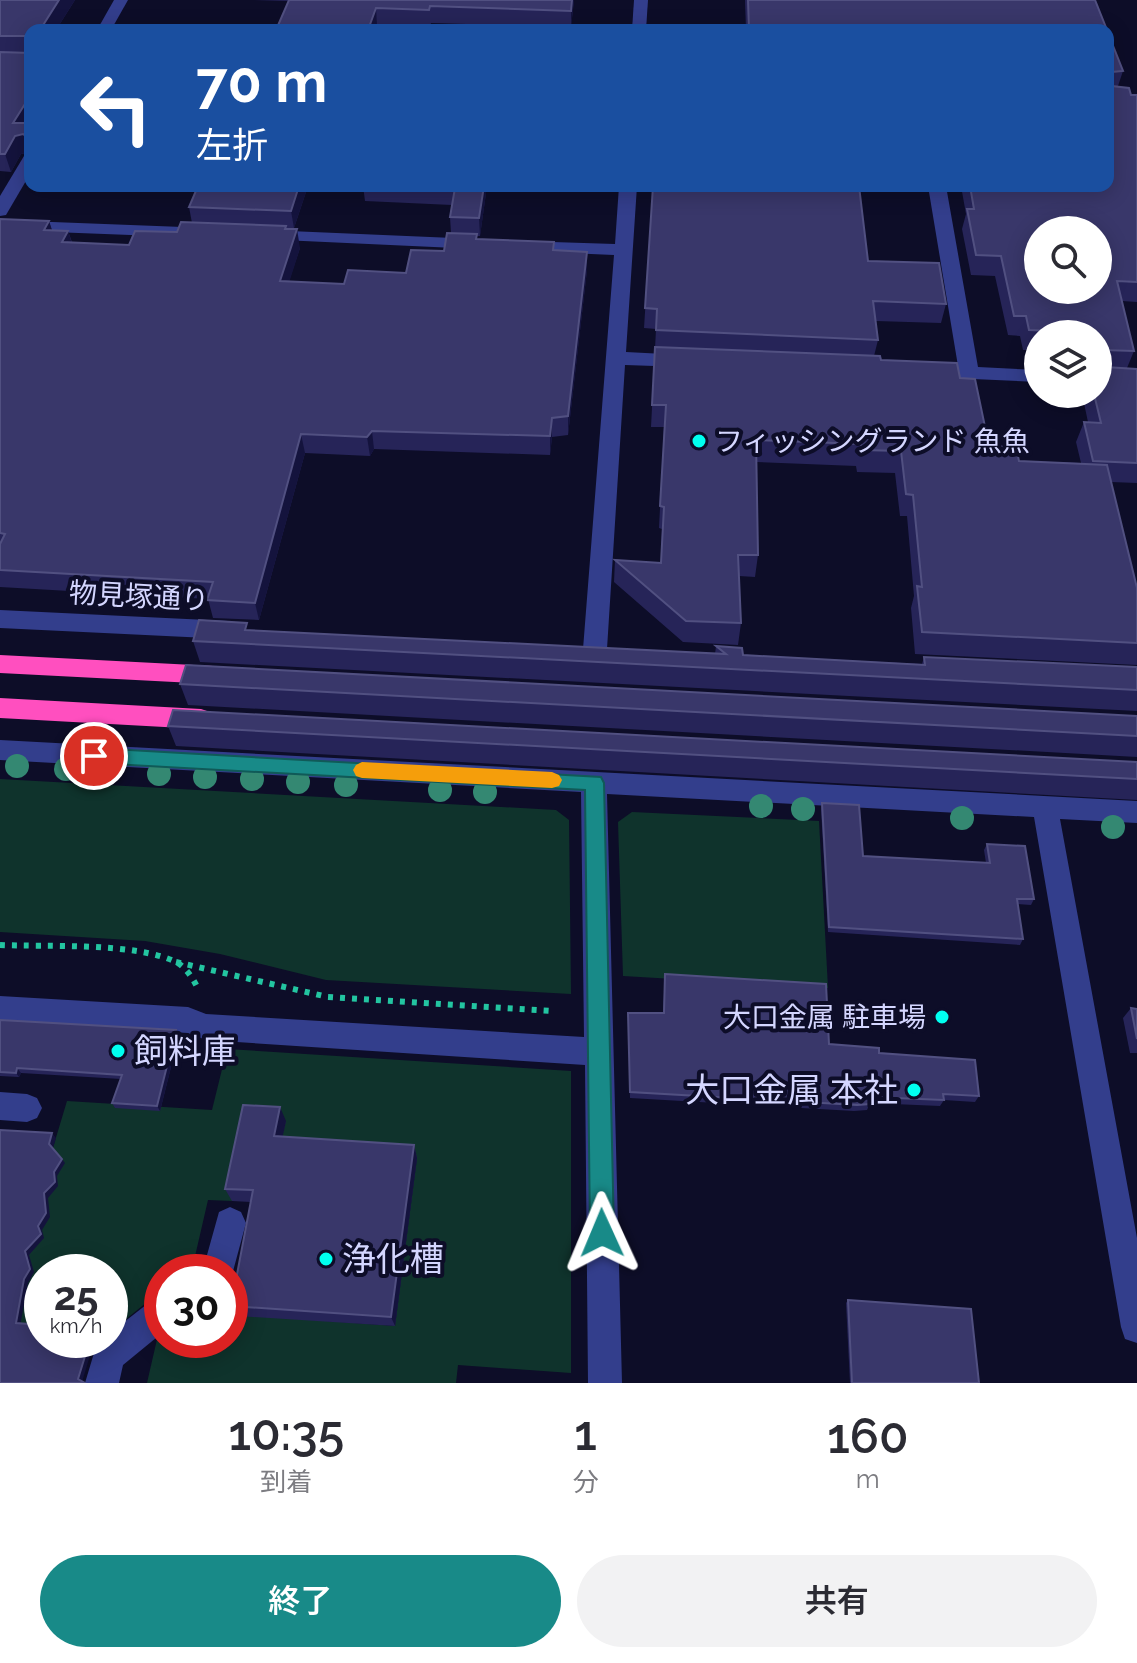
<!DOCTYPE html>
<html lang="ja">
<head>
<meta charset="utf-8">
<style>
  body { margin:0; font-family:Raleway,"Noto Sans JP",sans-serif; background:#f2f2f3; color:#2b2b33; height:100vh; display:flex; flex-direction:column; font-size:30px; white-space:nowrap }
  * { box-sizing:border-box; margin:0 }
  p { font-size:26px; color:#7c7c81 }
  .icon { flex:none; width:44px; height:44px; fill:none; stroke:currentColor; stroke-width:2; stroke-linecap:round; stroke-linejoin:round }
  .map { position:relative; height:1383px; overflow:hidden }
  .drawer { display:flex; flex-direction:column; background:#fff; flex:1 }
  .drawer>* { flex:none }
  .hud { position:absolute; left:24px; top:24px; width:1090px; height:168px; border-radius:16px; box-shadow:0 4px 20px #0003; background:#1a4fa0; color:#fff; overflow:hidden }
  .tools { position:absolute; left:1024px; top:216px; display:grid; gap:16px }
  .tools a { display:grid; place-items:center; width:88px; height:88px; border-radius:50%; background:#fff; box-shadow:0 4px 20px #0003; font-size:40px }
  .speed { position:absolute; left:24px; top:1254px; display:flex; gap:16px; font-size:40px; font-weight:700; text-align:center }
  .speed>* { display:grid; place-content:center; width:104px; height:104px; border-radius:50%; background:#fff; box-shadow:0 4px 20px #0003; line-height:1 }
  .speed small { font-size:20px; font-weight:400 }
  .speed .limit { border:12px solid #d22; background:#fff; color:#111 }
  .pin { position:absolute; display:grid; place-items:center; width:68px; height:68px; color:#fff; margin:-34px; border:4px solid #fff; border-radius:50%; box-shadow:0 2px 8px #0007 }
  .me { position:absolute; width:88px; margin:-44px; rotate:359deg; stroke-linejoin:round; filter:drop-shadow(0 0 6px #0008) }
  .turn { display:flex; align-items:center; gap:28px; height:168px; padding:0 40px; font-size:36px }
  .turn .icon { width:104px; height:104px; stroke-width:2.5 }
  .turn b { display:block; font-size:56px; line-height:68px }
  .eta { display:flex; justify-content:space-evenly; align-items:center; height:136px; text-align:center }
  .eta b { font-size:48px; font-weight:600; line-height:56px }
  .button { display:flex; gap:16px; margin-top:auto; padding:16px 40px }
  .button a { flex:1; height:92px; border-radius:48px; background:#188a88; color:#fff; font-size:32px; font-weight:600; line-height:92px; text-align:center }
  .button a+a { background:#f2f2f3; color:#2b2b33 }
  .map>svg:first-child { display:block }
  .green { fill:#0f332c }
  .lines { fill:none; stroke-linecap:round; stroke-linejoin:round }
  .path { stroke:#23c5a1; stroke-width:6; stroke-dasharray:5 7; stroke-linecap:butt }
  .minor { fill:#333e8c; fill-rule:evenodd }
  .highway { fill:#ff4fbf; fill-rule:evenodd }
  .tree { fill:#348872 }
  .wall { fill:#262458 }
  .shaded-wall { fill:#14133d }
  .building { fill:#39376a; stroke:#515081; stroke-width:2; fill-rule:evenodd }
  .route { fill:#188a88; stroke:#105a58; stroke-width:2 }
  .slow { fill:#f59e0b }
  .poi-dot { fill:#00fff0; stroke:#0d0d28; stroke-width:3 }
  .labels { text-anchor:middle; stroke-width:8; stroke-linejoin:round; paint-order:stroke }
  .poi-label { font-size:28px; fill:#d4d6ff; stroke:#0d0d28; text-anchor:start }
  .street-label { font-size:28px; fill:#d4d6ff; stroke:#0d0d28 }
  .near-poi-label { font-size:34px; fill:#d4d6ff; stroke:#0d0d28; text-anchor:start }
</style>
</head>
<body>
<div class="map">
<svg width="1137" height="1383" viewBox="0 0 1137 1383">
  <rect width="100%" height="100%" fill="#0d0d28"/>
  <g class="green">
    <polygon points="0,779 556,810 569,820 571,994 326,980 220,954 145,941 0,932"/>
    <polygon points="632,812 819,821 828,988 623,976 618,822"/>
    <polygon points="227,1049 571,1071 571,1373 458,1365 456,1383 147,1383 158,1335 162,1332 162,1340 230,1340 230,1314 395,1326 417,1158 232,1201 208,1200 193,1265 184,1272 162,1272 162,1290 110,1332 110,1272 42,1272 42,1328 0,1324 67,1101 212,1110"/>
  </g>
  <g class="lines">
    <g class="path">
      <path d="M0,945C46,947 135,942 176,962C187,968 194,980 199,991"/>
      <polyline points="176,962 328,997 552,1011"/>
    </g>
    <g class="minor">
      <polygon points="114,0 128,0 111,30 97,30"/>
      <polygon points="634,0 648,0 646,30 632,30"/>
      <polygon points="30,155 30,174 6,215 0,216 0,196 24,156"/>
      <polygon points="619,186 637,186 626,352 684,355 694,361 684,367 625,365 607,649 603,655 595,658 587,655 583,649 614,255 521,251 512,246 521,241 615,244"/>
      <polygon points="928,186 946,186 978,367 1038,370 1038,382 928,377 918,371 928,365 958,366"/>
      <polygon points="0,220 209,228 218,233 209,238 0,230"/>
      <polygon points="266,230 477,239 486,244 477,249 260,239 257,235"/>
      <polygon points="0,610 228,621 236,624 240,630 236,636 228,639 0,628"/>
      <polygon points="0,740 1137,801 1137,823 1060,819 1137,1238 1137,1343 1125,1339 1121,1327 1034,817 607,794 622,1383 588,1383 585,1065 206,1040 188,1033 0,1022 0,996 188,1007 206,1014 584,1037 581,792 0,760"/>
      <polygon points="0,1092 27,1094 37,1098 42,1108 37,1118 27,1122 0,1120"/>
      <polygon points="230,1207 241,1212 246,1223 232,1275 230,1277 230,1272 195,1272 200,1261 207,1255 219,1212"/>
      <polygon points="162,1296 162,1333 123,1365 119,1383 85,1383 97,1343 110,1340 110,1333 151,1301"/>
    </g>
    <g class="highway">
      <polygon points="0,655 213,666 221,668 225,675 221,682 213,684 0,673"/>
      <polygon points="0,698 201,709 210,712 213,719 210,726 201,729 0,718"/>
    </g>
  </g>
  <g class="tree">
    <circle cx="17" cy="766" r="12"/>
    <circle cx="66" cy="769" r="12"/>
    <circle cx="159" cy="774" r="12"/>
    <circle cx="205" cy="777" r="12"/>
    <circle cx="252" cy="779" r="12"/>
    <circle cx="298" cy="782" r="12"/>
    <circle cx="346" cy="785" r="12"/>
    <circle cx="440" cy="790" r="12"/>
    <circle cx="485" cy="792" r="12"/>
    <circle cx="761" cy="806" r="12"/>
    <circle cx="803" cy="809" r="12"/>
    <circle cx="962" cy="818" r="12"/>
    <circle cx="1113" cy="827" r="12"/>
  </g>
  <g class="wall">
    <polygon points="0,0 75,0 56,30 30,30 27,153 21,154 11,172 0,171"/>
    <polygon points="253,0 574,0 571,27 431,23 430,27 377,25 288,1"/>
    <polygon points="745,0 1095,0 1107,30 746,30"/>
    <polygon points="1108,33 1123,71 1118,86 1131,95 1137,95 1137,302 1122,301 1134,351 1127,368 1137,369 1137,483 1111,482 1137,588 1137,665 915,654 911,608 914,596 907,516 900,516 895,473 857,472 856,466 756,462 758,555 755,577 739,576 741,623 738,645 683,642 614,582 615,560 661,563 662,529 659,528 664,427 651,427 656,329 644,328 653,186 868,261 946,304 941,323 876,321 878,340 874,356 881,360 960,378 989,446 1019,461 1081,463 1076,442 1084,422 1088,422 1082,394 1098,394 1098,334 1038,334 1038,350 1023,350 1020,336 1008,335 995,276 971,275 962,229 966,214 961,186 1108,186"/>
    <polygon points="148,186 308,186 294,228 286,228 300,248 289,281 344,284 406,273 444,251 451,233 450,217 452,205 365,201 363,186 487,186 480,236 477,236 477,239 554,250 587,270 568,435 552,437 550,455 374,449 370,456 305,453 259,620 213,618 208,599 0,587 0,219 49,221 52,231 68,231 72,242 129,245 177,232 192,223 189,207 197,188"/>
    <polygon points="249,630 715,654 716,646 743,655 922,664 924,657 1137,667 1137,711 200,662 193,641"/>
    <polygon points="180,684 1137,716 1137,757 188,705"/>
    <polygon points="168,726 1137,762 1137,800 176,746"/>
    <polygon points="822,803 863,856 986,863 984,850 987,844 1034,899 1031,905 1017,904 1023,939 1020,945 828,932 821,809"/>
    <polygon points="665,974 829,1044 879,1053 979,1096 975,1102 944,1100 940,1106 870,1103 867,1110 854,1111 630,1098 628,1013 663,1013"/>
    <polygon points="1131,1008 1137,1009 1137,1053 1130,1053 1123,1018"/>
    <polygon points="0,1020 176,1030 179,1035 160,1111 115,1108 112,1103 121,1079 21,1073 19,1077 0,1076"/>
    <polygon points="286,1121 282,1137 414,1145 417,1158 395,1326 238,1316 231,1306 251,1202 232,1201 225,1189"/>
    <polygon points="848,1300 979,1383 850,1383 846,1303"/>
  </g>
  <g class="shaded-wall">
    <polygon points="59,0 75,0 56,30 40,30"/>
    <polygon points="572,0 574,0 571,27 571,11"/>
    <polygon points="376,8 377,25 376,30 368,30"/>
    <polygon points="30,96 30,123 23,134 30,152 21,154 11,172 5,154 13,123"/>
    <polygon points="299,186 308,186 294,228 291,211"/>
    <polygon points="484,186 487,186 480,236 479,218"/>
    <polygon points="49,221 55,239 44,230"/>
    <polygon points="297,229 300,248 284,299 280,281"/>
    <polygon points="68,231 74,250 62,242"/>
    <polygon points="587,252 587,270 568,435 568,416"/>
    <polygon points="552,418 552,437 550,455 550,436"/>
    <polygon points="372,431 374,449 370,456 367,437"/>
    <polygon points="301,434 305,453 259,620 255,603"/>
    <polygon points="176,1030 179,1035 160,1111 157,1106"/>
    <polygon points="17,1068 21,1073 19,1077 16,1073"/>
    <polygon points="280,1107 286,1121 280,1149 274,1136"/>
    <polygon points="52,1133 56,1138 53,1148 49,1144"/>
    <polygon points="414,1145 417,1158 395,1326 391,1317"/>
    <polygon points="62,1159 65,1163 57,1176 58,1186 48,1198 50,1217 42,1230 44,1238 29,1255 34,1272 28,1283 20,1326 16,1323 25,1251 38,1226 44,1193 54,1172"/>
    <polygon points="90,1340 99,1340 94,1342 82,1382 78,1379"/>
  </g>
  <g class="building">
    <polygon points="0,0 59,0 40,30 30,30 30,45 27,49 25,36 0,36"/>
    <polygon points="289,0 572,0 571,11 430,6 429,10 376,8 368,30 276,30"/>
    <polygon points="748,0 1095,0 1107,30 749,30"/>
    <path d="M1108,33L1123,71L1112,72V86L1129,88L1131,95H1137V282L1117,281L1134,351L1103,350V364L1105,367L1137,369V463L1093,461L1084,422L1101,423L1094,394H1098V334H1079V332L1029,330L1026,316H1014L1001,256L976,255L967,209H974L970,186H1108ZM1038,230H1098V290H1038Z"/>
    <polygon points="0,52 30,53 30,96 13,123 30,123 30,155 27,155 27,137 23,134 15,136 5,154 0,154"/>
    <polygon points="198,186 299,186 291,211 189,207"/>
    <polygon points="419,186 484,186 479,218 450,217 455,188"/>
    <polygon points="653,186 859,186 868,261 939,263 946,304 873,301 878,340 656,330 657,309 645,308"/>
    <polygon points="0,219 49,221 44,230 68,231 62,242 129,245 135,231 177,232 181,222 286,226 285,229 297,229 280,281 344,284 348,270 406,273 411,250 444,251 447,233 477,234 476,239 554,242 553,250 587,252 568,416 552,418 550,436 372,431 367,437 301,434 255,603 207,600 213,582 0,570 0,544 5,534 0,533"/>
    <polygon points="655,347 880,356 881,360 957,363 960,378 975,379 989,446 1016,447 1019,461 1107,465 1137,588 1137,643 922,632 917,586 922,587 913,495 906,494 901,451 862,450 861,444 756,440 758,555 738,555 741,623 686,621 615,560 661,563 664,507 660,506 666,405 652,405"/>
    <polygon points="199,620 247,623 245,630 726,654 716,646 742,648 743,655 925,665 924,657 1137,667 1137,690 193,641"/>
    <polygon points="186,665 1137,716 1137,736 180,684"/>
    <polygon points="173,710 1137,762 1137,779 168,726"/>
    <polygon points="822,803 859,805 863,856 990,863 987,844 1025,846 1034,899 1017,899 1023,939 829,927"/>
    <polygon points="665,974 826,984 829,1044 879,1048 879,1053 975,1060 979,1096 943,1094 944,1100 870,1097 870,1104 857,1105 630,1092 628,1013 664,1013"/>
    <polygon points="1131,1008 1137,1009 1137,1039"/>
    <polygon points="0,1020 176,1030 157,1106 112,1103 122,1075 17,1068 16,1073 0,1072"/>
    <polygon points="243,1105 280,1107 274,1136 414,1145 391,1317 231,1306 253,1190 225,1189"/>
    <polygon points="0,1130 52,1133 49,1144 62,1159 54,1172 55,1182 44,1193 46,1213 38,1226 41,1234 25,1251 30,1269 24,1279 16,1323 42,1325 42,1340 90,1340 78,1379 85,1383 0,1383"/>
    <polygon points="848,1300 971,1309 979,1383 852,1383"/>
  </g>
  <polygon class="route" points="94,748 601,777 604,783 614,1233 611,1241 602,1245 594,1241 590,1233 585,790 94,763 87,761 84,756 87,750"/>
  <polygon class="slow" points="362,762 552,772 559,775 562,780 559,786 552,788 362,778 356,776 353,770 356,765"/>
  <g class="poi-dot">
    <circle cx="699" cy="441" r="8"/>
    <circle cx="942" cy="1017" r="8"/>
    <circle cx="118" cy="1051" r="8"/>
    <circle cx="914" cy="1090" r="8"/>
    <circle cx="326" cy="1259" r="8"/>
  </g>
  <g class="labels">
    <g class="poi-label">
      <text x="715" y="451">フィッシングランド 魚魚</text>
      <text x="926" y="1027" text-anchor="end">大口金属 駐車場</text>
    </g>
    <g class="street-label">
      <text transform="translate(139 596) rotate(3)" y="10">物見塚通り</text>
    </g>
    <g class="near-poi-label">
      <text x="134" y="1063">飼料庫</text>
      <text x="898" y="1102" text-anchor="end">大口金属 本社</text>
      <text x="342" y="1271">浄化槽</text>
    </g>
  </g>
</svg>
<div class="tools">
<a><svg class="icon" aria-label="search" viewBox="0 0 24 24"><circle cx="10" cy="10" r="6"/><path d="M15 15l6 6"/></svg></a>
<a><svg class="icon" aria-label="layers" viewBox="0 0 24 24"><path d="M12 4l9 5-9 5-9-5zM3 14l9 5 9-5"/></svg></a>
</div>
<div class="speed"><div>25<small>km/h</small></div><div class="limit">30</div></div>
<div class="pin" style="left:94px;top:756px;background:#d93025"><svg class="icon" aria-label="arrive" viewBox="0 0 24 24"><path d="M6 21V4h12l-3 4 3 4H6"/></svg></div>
<svg class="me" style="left:602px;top:1233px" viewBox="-20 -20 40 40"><path d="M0-17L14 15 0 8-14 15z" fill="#188a88" stroke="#fff" stroke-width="4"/></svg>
<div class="hud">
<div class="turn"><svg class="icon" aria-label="left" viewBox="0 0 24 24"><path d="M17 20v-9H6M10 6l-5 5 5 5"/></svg><div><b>70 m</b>左折</div></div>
</div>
</div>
<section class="drawer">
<div class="eta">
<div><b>10:35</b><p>到着</p></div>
<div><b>1</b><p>分</p></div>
<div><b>160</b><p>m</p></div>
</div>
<div class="button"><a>終了</a><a>共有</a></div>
</section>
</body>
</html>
